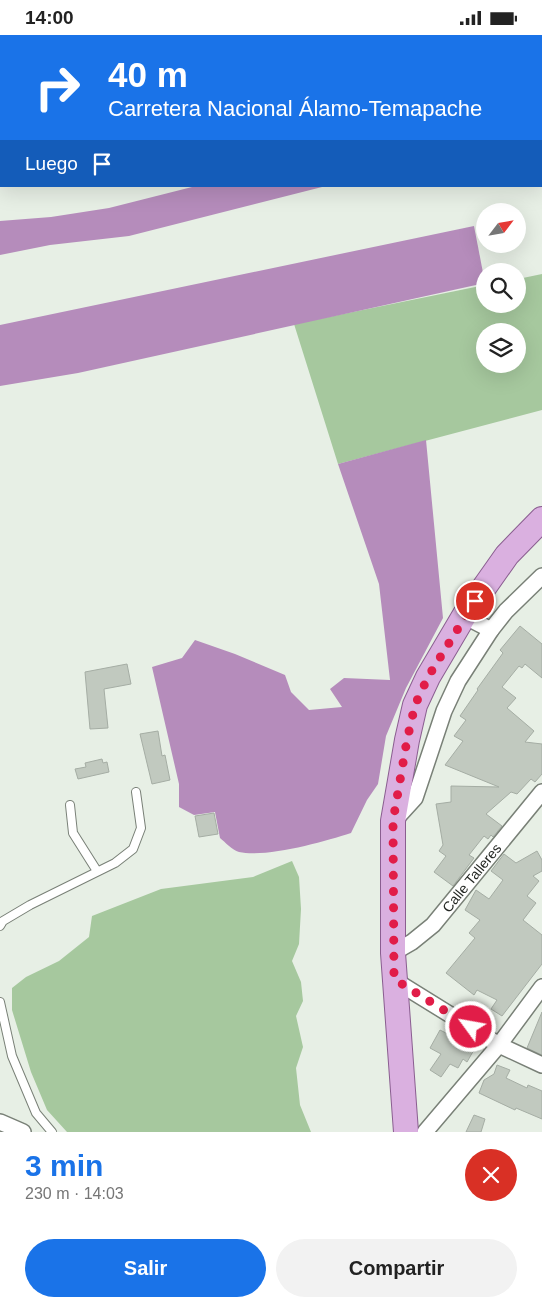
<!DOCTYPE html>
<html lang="es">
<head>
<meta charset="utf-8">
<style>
  body { margin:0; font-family:Arial,sans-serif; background:#f2f2f2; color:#222; height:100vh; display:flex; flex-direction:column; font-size:19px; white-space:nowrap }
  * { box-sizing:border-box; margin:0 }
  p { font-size:16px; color:#767676 }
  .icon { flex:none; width:28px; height:28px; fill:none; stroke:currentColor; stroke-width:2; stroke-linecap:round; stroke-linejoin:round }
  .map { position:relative; height:1097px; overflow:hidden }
  .sheet { display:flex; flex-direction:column; background:#fff; flex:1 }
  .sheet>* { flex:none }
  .guide { position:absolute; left:0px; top:0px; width:542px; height:152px; box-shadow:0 5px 20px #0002; background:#1a73e8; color:#fff; overflow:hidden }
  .needle { width:32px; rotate:59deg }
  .buttons { position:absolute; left:476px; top:168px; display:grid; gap:10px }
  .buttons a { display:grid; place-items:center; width:50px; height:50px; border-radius:50%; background:#fff; box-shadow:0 5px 20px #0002; font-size:25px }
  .pin { position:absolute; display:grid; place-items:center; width:42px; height:42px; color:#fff; margin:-21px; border:2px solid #fff; border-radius:50%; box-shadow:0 1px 5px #0007 }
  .me { position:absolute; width:55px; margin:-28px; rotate:302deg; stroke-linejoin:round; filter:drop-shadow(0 0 4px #0008) }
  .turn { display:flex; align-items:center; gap:18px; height:105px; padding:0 25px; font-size:22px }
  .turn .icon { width:65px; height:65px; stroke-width:2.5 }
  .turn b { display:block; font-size:35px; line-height:42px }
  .then { display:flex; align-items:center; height:48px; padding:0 25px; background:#0003; gap:10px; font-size:19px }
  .round { display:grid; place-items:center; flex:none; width:52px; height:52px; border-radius:26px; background:#f2f2f2 }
  .overview { display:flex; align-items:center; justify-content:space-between; height:85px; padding:0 25px }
  h1 { font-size:30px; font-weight:800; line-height:38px; color:#1a73e8 }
  .button { display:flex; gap:10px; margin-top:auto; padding:10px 25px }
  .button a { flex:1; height:58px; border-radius:30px; background:#1a73e8; color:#fff; font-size:20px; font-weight:800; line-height:58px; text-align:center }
  .button a+a { background:#f2f2f2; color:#222 }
  .status { display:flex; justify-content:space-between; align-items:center; height:35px; padding:0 25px; background:#fff; direction:ltr }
  .status svg { height:14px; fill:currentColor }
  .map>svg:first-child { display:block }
  .green { fill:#a6c89e; fill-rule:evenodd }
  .water { fill:#b58cbb }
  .building { fill:#c1c9bf; stroke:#a5ada4 }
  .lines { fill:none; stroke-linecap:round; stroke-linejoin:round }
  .lane-casing { stroke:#798077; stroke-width:10 }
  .street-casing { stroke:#798077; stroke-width:18 }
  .primary-casing { stroke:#8a5e90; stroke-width:26 }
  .lane { stroke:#fff; stroke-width:8 }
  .street { stroke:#fff; stroke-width:15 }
  .primary { stroke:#dab0e0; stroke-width:24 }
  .route { stroke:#e11d48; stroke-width:9; stroke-dasharray:0 16.2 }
  .labels { text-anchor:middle; stroke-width:4; stroke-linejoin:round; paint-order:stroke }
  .street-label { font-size:14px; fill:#242723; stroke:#f4fcf2 }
</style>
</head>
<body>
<div class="status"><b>14:00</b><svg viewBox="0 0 49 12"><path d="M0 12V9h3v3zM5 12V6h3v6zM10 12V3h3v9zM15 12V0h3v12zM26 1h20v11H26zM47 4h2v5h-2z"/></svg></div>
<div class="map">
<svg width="542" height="1097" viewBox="0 0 542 1097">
  <rect width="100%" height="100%" fill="#e7efe5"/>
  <g class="green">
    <path d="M542,239V375L338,429L294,289L485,250V269H518V244ZM485,296H518V329H485Z"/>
    <polygon points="292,826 299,842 301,874 299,909 292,926 301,947 303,966 296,981 303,1012 296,1033 300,1070 311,1097 67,1097 47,1075 31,1037 12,975 12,953 26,942 59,926 89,902 92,881 161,854 253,842"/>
  </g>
  <g class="water">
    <polygon points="196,151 326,151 129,201 50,210 0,220 0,186 51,182 109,173"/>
    <polygon points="474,191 485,248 78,338 0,351 0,290"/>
    <path d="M426,405L443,583L406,653L386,701L378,749L367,765L351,798C323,807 266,823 239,817C232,815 225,807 220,803L215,777L194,780L179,772V749L152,632L182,623L195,605L235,619L285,640L291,657L309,675L342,672L330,654L344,643L390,645L379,549L338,429Z"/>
  </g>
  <g class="building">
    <polygon points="520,591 542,609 542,643 525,629 522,633 519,631 502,652 516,663 507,673 534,696 525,707 542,709 542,739 535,747 531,744 517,759 511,757 486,779 502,791 493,802 491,800 488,804 484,801 469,820 474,823 453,851 434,837 446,821 439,816 443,810 436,769 451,767 451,751 499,752 445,730 463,706 454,701 466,685 460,681 478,655 477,654 503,618 500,615"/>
    <polygon points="127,629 131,649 104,654 108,693 90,694 85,637"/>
    <polygon points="158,696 162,721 165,720 170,745 152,749 140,699"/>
    <polygon points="102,724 103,728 107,727 109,737 78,744 75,734 86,732 85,728"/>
    <polygon points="214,778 218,799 199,802 195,781"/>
    <polygon points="537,816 542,825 542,836 533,841 539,846 527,861 536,868 523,885 542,900 542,929 502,981 491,974 497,965 477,955 474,960 446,938 475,903 469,898 480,885 465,875 476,855 489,864 503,845 491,836 504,819 516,828"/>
    <polygon points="542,977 542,1020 527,1013"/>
    <polygon points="440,995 475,1013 467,1027 463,1024 458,1033 450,1029 441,1042 430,1035 441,1019 430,1013"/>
    <polygon points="497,1030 510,1035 506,1043 527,1053 528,1050 542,1056 542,1084 516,1073 515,1075 479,1058 484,1045 494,1039"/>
    <polygon points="474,1080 485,1084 481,1097 466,1097"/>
  </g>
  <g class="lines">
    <defs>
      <g id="lane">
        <polyline points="70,770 73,798 97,836"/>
        <polyline points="0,891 3,886 30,870 115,828 133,814 141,793 136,757"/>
        <polyline points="0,967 12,1021 36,1078 52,1097"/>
      </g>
      <g id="street">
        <polyline points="464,581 491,595"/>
        <polyline points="394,786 415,763 444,676 458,646 491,595 506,576 542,541"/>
        <path id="s1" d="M393,918L412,907L433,890L542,757"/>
        <polyline points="394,945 499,1010 542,1030"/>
        <polyline points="0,1087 23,1097"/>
        <polyline points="425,1097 499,1010 542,952"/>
      </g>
      <polyline id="primary" points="406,1097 393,918 393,786 407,705 415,670 428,642 464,581 507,520 542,484"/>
    </defs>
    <use href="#lane" class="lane-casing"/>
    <use href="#street" class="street-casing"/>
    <use href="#primary" class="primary-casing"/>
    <use href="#lane" class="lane"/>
    <use href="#street" class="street"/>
    <use href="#primary" class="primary"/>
  </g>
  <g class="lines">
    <polyline class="route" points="471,992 394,944 393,786 407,705 415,670 428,642 475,566"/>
  </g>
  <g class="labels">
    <g class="street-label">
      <text dy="5" stroke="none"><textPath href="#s1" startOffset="110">Calle Talleres</textPath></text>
    </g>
  </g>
</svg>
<div class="buttons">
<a><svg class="needle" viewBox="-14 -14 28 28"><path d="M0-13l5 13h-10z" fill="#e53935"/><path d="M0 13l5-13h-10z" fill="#767676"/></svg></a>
<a><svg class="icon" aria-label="search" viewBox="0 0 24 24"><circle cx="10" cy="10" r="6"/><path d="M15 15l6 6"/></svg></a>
<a><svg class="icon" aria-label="layers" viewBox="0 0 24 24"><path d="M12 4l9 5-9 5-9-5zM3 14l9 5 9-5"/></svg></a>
</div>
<div class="pin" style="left:475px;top:566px;background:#d93025"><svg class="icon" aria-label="arrive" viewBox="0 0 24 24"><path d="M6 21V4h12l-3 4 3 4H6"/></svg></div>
<svg class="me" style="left:471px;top:992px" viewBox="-20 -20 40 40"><circle r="17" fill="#e11d48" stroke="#fff" stroke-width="3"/><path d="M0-11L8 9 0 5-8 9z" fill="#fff"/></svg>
<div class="guide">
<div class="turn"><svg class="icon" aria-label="right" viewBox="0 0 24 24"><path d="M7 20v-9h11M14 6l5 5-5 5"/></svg><div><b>40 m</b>Carretera Nacional Álamo-Temapache</div></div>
<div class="then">Luego<svg class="icon" aria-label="arrive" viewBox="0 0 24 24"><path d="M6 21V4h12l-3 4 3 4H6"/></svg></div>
</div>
</div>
<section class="sheet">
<div class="overview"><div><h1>3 min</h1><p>230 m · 14:03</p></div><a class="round" style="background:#d93025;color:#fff"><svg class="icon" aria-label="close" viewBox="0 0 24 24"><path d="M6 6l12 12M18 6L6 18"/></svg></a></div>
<div class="button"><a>Salir</a><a>Compartir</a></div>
</section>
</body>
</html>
